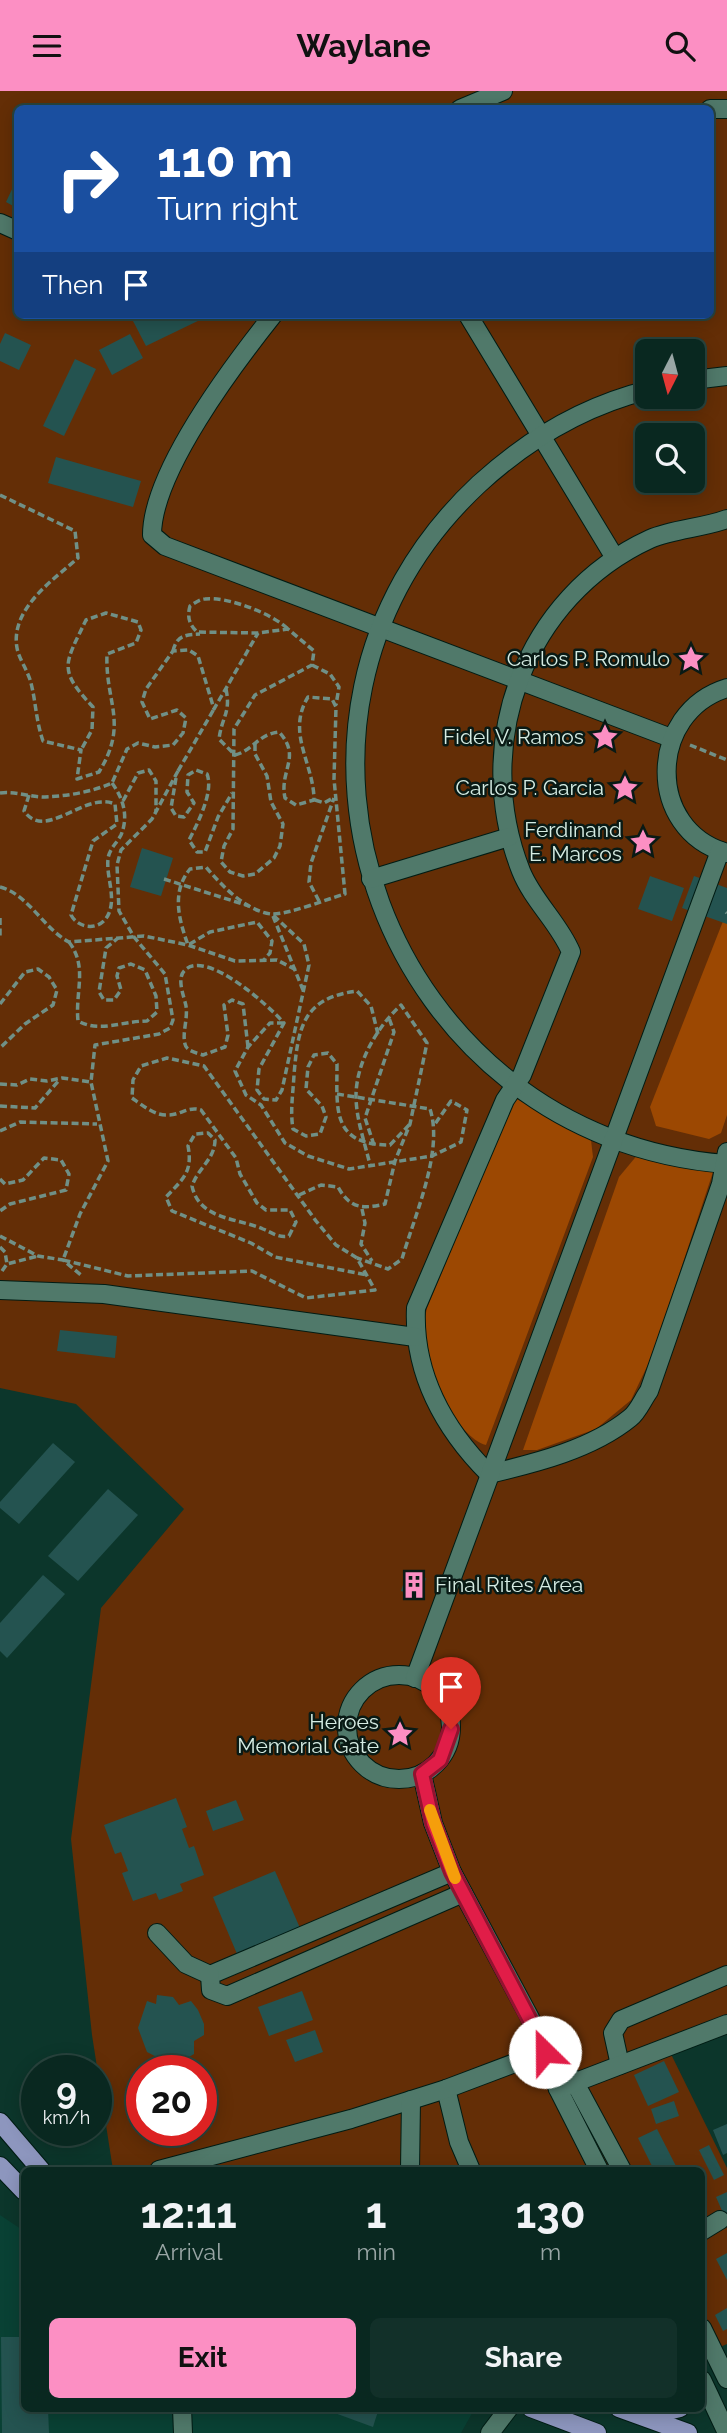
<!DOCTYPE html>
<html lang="en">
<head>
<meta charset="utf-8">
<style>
  body { margin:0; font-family:Raleway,sans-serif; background:#123029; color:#f1f3f6; height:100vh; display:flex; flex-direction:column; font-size:26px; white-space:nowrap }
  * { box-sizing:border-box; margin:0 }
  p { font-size:23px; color:#99a6a5 }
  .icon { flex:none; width:38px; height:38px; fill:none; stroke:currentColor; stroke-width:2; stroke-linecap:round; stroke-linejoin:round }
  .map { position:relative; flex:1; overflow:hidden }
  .side { position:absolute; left:21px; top:2076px; width:684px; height:245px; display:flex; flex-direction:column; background:#092820; border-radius:10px; box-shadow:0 4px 18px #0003,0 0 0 2px #29443e }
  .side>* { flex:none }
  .hud { position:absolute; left:14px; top:14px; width:700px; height:214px; border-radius:10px; box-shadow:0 4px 18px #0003,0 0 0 2px #29443e; background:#1a4fa0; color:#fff; overflow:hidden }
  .needle { width:46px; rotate:186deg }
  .tools { position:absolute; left:635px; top:248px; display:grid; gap:14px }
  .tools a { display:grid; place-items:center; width:70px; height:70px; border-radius:10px; background:#092820; box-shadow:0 4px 18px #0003,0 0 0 2px #29443e; font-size:35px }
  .speed { position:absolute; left:21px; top:1964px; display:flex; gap:14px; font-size:35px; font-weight:700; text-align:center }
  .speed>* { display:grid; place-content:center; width:91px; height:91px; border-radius:50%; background:#092820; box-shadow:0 4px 18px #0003,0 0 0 2px #29443e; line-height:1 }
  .speed small { font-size:18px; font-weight:400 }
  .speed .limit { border:10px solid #d22; background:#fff; color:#111 }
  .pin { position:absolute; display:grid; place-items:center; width:60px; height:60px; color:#fff; margin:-72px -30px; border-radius:50% 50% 50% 0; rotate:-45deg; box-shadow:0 0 7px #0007 }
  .pin .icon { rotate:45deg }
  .me { position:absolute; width:77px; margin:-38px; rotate:337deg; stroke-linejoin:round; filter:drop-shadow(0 0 5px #0008) }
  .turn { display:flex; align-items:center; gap:24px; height:147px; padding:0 28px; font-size:32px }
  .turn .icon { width:91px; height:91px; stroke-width:2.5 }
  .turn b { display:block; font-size:49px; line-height:60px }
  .then { display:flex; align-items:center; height:66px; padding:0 28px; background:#0003; gap:14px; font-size:26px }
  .eta { display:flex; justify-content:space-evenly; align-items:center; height:119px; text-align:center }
  .eta b { font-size:42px; font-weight:700; line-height:49px }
  .primary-button { display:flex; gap:14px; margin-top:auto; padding:14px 28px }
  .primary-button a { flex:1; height:80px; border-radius:10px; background:#fc8fc3; color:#111; font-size:28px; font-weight:700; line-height:80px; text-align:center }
  .primary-button a+a { background:#123029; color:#f1f3f6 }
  header { display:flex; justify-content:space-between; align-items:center; height:91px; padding:0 28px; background:#fc8fc3; color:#111; font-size:32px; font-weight:700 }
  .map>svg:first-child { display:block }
  .built { fill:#094134 }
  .green { fill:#642e06; fill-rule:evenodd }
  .forest { fill:#9c4802 }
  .building { fill:#245350 }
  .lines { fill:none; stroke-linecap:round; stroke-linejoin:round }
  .minor-casing { stroke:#001c14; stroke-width:20 }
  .major-casing { stroke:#001c14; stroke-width:20 }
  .path { stroke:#709086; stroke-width:3.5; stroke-dasharray:7 3.5; stroke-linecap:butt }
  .minor { stroke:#50796a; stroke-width:18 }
  .major { stroke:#8d96be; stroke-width:18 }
  .route-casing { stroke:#92132f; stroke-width:18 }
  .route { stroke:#e11d48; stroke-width:12 }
  .slow { stroke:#f59e0b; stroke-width:12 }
  .labels { text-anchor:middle; stroke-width:5; stroke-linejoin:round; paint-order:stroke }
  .poi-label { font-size:21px; fill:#d6ece3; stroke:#091a15; text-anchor:end }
</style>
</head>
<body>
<header><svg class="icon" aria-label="menu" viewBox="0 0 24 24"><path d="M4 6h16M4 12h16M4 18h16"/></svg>Waylane<svg class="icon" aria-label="search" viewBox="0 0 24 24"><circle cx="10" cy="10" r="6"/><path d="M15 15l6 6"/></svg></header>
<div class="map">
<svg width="727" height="2342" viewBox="0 0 727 2342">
  <rect width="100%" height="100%" fill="#0c362b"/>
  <polygon class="built" points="0,2124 24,2140 24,2317 475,2317 461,2342 0,2342"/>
  <path class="green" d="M0,0H727V1937L669,1959L727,2077V2253L702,2264V2079H113L92,1944L71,1748L101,1517L184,1418L76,1313L0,1297ZM18,18H710V224H18ZM648,261H693V306H648ZM648,345H693V390H648ZM142,1979H201V2039H142Z"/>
  <g class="forest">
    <polygon points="727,820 727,1024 721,1042 709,1048 656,1035 650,1016"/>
    <path d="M515,1007L591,1049L593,1066L486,1354C458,1347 424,1278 422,1250C421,1240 425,1227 427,1217Z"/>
    <polygon points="639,1062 713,1081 652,1265 631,1309 596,1338 537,1359 523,1359 619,1086"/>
  </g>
  <g class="building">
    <polygon points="14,94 18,95 15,116 6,111"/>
    <polygon points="146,224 202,224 204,227 146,255 133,230"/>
    <polygon points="5,242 31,254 19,279 0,270 0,253"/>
    <polygon points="130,243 143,267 112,284 99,259"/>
    <polygon points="75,268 96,278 64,345 43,335"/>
    <polygon points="56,366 141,390 133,416 48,392"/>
    <polygon points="142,757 173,767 161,805 130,796"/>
    <polygon points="650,785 684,797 672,830 638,818"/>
    <polygon points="694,785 727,797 727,833 682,817"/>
    <polygon points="60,1239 117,1245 115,1267 57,1260"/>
    <polygon points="53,1352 75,1371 19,1433 0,1417 0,1411"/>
    <polygon points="108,1398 138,1424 78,1490 48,1465"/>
    <polygon points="407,1482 426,1487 421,1506 401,1500"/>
    <polygon points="43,1484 65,1503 7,1567 0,1560 0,1532"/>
    <polygon points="176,1707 187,1736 182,1738 189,1757 194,1755 204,1784 180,1793 183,1800 159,1809 156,1802 133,1810 122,1782 128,1780 121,1761 115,1763 104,1734"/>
    <polygon points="236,1709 244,1729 213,1740 206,1720"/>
    <polygon points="275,1780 300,1837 237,1863 213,1806"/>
    <polygon points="302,1900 313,1929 269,1945 258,1916"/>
    <polygon points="157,1904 173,1906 179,1914 191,1910 198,1919 204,1933 204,1944 194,1950 194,1963 182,1970 175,1966 172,1974 147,1961 138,1937 147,1910 156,1913"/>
    <polygon points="315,1939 323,1961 295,1971 286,1949"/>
    <polygon points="664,1970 679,2001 648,2015 634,1984"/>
    <polygon points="674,2010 679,2025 656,2033 651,2018"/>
    <polygon points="727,2033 727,2062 723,2064 713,2039"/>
    <polygon points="657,2038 678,2079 654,2079 638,2047"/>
    <polygon points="709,2054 724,2084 714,2089 699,2059"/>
    <polygon points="727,2101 727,2131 716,2106"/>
    <polygon points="727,2162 727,2189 716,2168"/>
    <polygon points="727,2217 727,2238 723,2240 715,2224"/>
    <polygon points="24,2218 24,2317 48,2317 49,2342 2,2342 1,2246 19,2246 19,2232"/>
    <polygon points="321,2317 379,2317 373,2336"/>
  </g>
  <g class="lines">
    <defs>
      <g id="minor">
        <polyline points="460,18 503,0"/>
        <polyline points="710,18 727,18"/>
        <polyline points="0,132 18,140"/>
        <path d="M273,224C234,273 152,381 152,444L165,455L671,647"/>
        <polyline points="468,224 615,467"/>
        <polyline points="693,289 727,285"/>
        <path d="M648,299C584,315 527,349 479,393C226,629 387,1048 727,1073"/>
        <path d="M727,428C703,437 673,438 650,448C524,506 471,653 521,780C533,810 559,832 571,861L522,984L505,1009L416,1217C413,1282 444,1338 489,1383C536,1372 592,1358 630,1327C638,1321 643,1308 649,1300L721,1093L727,1061"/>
        <path d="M727,597C648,621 645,739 727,762"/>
        <polyline points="371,788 509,746"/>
        <polyline points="0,1199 104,1203 415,1246"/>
        <circle cx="399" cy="1636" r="52"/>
        <polyline points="415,1587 720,760"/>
        <polyline points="422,1683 433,1732 452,1781 530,1927 558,1998 599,2079"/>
        <polyline points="452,1781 210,1884 211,1899 227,1905 463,1802"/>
        <polyline points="157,1842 186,1873 210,1884"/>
        <polyline points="549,1960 574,1990 622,2079"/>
        <polyline points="620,1974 613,1942 621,1929 727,1884"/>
        <polyline points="446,1998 459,2051 471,2079"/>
        <polyline points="558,1998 727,1933"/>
        <polyline points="159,2079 351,2028 446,1998 549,1959"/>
        <polyline points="410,2079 411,2009"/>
        <polyline points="702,2140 720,2129"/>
        <polyline points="702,2237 727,2288"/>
        <polyline points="702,2289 727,2342"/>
        <polyline points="182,2317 183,2342"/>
        <polyline points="490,2342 509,2317"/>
      </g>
      <g id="major">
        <polyline points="0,2031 41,2079"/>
        <polyline points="0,2075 24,2100"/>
        <polyline points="531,2317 597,2342"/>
        <polyline points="619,2317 688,2342"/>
        <polyline points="647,2325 680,2317"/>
      </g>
    </defs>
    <use href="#minor" class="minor-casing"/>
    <use href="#major" class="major-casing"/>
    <g class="path">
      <path d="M0,404L75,440L78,467C53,489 10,518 17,557C19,568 28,580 31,592C36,612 36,630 43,650L81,659L77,688L99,681C129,632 105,612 107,563L136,552L141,539L138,531L106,522L86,529C65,573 57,578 93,616L92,639L81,659"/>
      <path d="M173,560C177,544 185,544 200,543"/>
      <polyline points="312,574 330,583 339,596 336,614"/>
      <path d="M226,598C231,622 222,625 219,648L235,664C254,659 258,643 279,641C302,666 279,679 285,707L296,714L314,709C314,673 286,642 308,606L332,608L336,616L334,688L345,803C327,808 288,824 271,823C246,820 221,794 206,776L190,778C171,801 179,829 188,854L210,841L257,831L272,850L270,862L263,870"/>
      <path d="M255,653V663L267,685L271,711L283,733L280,755L274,767L255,783L243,785L230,781L221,771L224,755L233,738L234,638L255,604L312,574L314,560L288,538L258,542L197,541C189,533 187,526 190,515C195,512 200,508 205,508C227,505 273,523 288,538"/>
      <polyline points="690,654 727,669"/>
      <path d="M178,680L152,728L121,759L117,774L119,820L134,846L165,883L173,929L170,937L159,943L95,954L91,991L108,1070L80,1123L63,1169L128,1185L252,1180L306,1207L375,1199L357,1167L336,1154L316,1130L204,975L167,967L141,975L133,989L132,1007C142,1014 155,1025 168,1024C181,1024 188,1015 201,1019L236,1067L240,1083L257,1112L266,1119H290L296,1131L289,1145C278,1147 273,1142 263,1138C238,1127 199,1129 192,1095C198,1077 215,1068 215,1049L208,1042L195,1043L188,1055C193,1081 183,1088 166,1106L172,1120L251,1152L275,1166L367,1184"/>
      <polyline points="178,680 214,618"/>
      <path d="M176,687L171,717L176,725L184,726L194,712L187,701L188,684L196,679L207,683C214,700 198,732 189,749L197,761H205L218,726L232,702"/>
      <path d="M0,702C16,700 29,706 45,706C67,705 92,701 112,692L127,658L138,652L155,656L173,654L183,642L186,627L177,619L150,628L142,611L146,598L173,560L189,559L198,565L214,618L258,542"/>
      <path d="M29,704L24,720C46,751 84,700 115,713L117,733L93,750L71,824C79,839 102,840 109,822C116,805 106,785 108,768C109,758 117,752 121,744C129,725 123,707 112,692"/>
      <polyline points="315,709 324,712 333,707"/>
      <polyline points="123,710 138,682 149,679 156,690 156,721"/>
      <polyline points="164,788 249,815"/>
      <path d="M0,796C28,803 44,838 69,851L144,845L188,854L235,870L277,869L296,879"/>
      <polyline points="319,810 309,791 311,772 334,707"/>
      <polyline points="726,821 727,822"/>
      <polyline points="273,825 303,899"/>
      <polyline points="0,827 0,848"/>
      <path d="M69,851C88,876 75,900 78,930C100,942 122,930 147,930L157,921L156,905L145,879L131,873L119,877L117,885L121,899L114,909H104L99,901L106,857L118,847"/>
      <polyline points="0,913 25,881 38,878 49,886 57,899 53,914 25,933 0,957"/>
      <polyline points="284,932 270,932 248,956 235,980 246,1004 261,1014 285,1052 308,1065 349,1078 432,1065 461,1051 467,1019 451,1010 435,1033"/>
      <path d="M378,943L371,915L357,900C303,907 298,936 294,984C293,1003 290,1020 293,1038L306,1045L320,1043L326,1026L322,1015L306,998L308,976L314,964L328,962L337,973C337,1018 331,1054 390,1054L410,1033"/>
      <path d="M248,956L243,913L232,909L224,914L228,944L225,956L203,964C197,962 186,960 185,953C182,942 188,928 186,915C184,905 176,887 185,879C207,858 270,916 284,932L259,978L257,999L264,1008L276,1009L282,999L309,874L304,853L273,824"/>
      <polyline points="0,993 17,994 30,988 47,990 62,987 91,991"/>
      <path d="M337,1003L430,1018C444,1060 414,1126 402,1168L388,1178L357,1167"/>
      <polyline points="0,1015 35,1017 60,988"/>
      <polyline points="0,1040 20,1031 97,1033"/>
      <polyline points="374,1054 365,1027 394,941 389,927"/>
      <polyline points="0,1088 5,1093 23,1089 44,1067 61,1069 69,1083 66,1099 10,1113 0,1120"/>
      <path d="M299,1104L321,1094L338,1096C350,1118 363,1118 385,1113L395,1070L410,1033L427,952L401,914C377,936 356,972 356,1005C356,1028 365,1052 370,1074"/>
      <polyline points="362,1118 365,1132 361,1153 372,1170"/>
      <polyline points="0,1145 38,1165 63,1169 81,1184"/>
      <polyline points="0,1156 5,1161 7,1173"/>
      <polyline points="2,1180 7,1173 38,1165"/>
    </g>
    <use href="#minor" class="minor"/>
    <use href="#major" class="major"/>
  </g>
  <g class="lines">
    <defs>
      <polyline id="route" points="451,1638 440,1669 422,1683 433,1732 452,1781 542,1952 549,1959 545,1961"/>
    </defs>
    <use href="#route" class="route-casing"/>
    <use href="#route" class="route"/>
    <polyline class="slow" points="430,1719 455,1787"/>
  </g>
  <defs>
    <symbol id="sight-bare" viewBox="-9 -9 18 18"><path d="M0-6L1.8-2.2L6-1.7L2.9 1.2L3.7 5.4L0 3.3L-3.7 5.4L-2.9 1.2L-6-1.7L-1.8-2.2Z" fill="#fc8fc3" stroke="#091a15" stroke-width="2.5" paint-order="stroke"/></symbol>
    <symbol id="building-bare" viewBox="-9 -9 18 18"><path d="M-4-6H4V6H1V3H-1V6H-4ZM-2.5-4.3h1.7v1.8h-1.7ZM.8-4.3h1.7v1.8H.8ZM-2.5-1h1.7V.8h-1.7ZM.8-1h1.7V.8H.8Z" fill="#fc8fc3" stroke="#091a15" stroke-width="2.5" paint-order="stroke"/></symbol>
  </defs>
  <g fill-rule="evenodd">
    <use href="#sight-bare" x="672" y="549" width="38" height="38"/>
    <use href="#sight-bare" x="586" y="627" width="38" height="38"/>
    <use href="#sight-bare" x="606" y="678" width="38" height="38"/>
    <use href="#sight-bare" x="624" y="732" width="38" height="38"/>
    <use href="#building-bare" x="395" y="1475" width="38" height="38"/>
    <use href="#sight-bare" x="381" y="1624" width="38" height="38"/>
  </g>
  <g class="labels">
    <g class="poi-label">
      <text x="670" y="575">Carlos P. Romulo</text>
      <text x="584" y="653">Fidel V. Ramos</text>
      <text x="604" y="704">Carlos P. Garcia</text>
      <text x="622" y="746">Ferdinand<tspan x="622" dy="24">E. Marcos</tspan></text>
      <text x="435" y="1501" text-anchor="start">Final Rites Area</text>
      <text x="379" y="1638">Heroes<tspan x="379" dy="24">Memorial Gate</tspan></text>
    </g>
  </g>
</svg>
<div class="tools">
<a><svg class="needle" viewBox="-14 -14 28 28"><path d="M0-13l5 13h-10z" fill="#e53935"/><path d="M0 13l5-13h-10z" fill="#99a6a5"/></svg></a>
<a><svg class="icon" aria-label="search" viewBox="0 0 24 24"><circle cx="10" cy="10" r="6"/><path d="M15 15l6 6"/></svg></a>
</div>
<div class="speed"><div>9<small>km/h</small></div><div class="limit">20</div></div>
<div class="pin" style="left:451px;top:1638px;background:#d93025"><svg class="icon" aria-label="arrive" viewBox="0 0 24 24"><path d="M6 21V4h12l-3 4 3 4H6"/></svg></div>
<svg class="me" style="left:545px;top:1961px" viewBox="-20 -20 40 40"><circle r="19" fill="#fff"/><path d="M0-13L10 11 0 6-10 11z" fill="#e11d48"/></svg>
<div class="hud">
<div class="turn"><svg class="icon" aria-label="right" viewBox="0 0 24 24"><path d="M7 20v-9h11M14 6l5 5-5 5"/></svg><div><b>110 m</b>Turn right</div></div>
<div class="then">Then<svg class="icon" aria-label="arrive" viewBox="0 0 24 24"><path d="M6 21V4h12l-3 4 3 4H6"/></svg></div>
</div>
<section class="side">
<div class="eta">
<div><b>12:11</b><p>Arrival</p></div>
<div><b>1</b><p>min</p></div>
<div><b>130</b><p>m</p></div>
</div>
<div class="primary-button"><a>Exit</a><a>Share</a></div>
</section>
</div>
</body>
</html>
